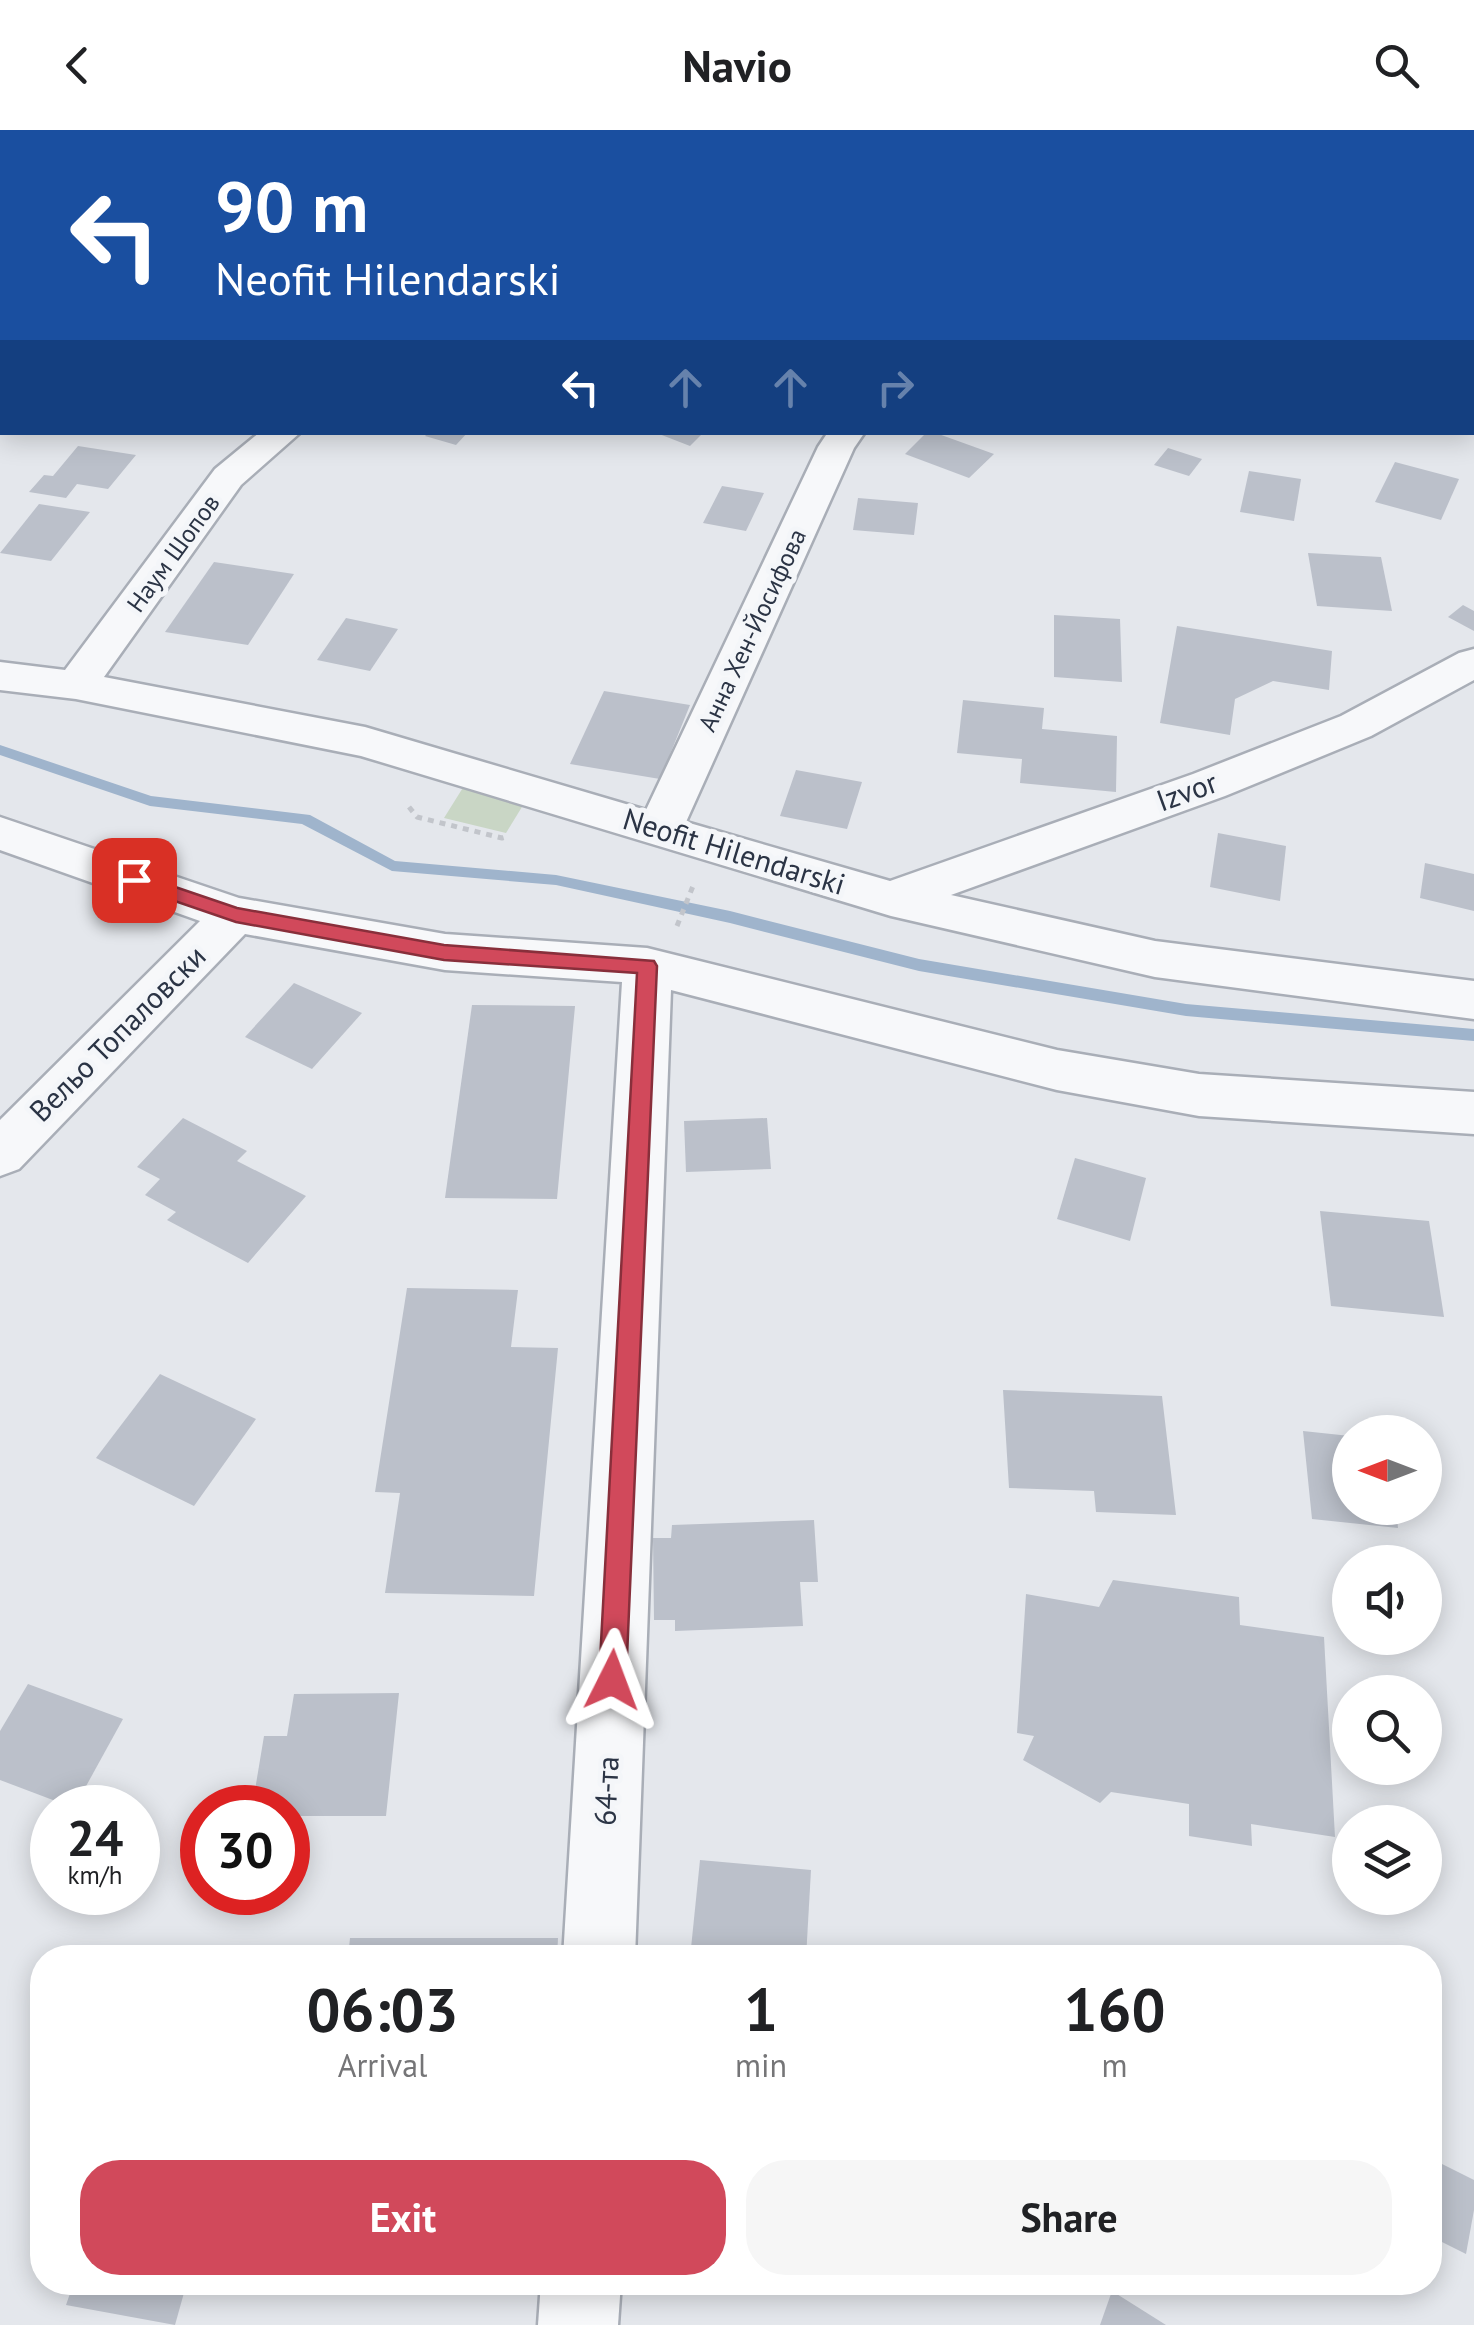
<!DOCTYPE html>
<html lang="en">
<head>
<meta charset="utf-8">
<style>
  body { margin:0; font-family:"PT Sans",sans-serif; background:#f6f6f6; color:#202124; height:100vh; display:flex; flex-direction:column; font-size:38px; white-space:nowrap }
  * { box-sizing:border-box; margin:0 }
  p { font-size:32px; color:#757577 }
  .icon { flex:none; width:55px; height:55px; fill:none; stroke:currentColor; stroke-width:2; stroke-linecap:round; stroke-linejoin:round }
  .map { position:relative; flex:1; overflow:hidden }
  .sheet { position:absolute; left:30px; top:1815px; width:1412px; height:350px; display:flex; flex-direction:column; background:#fff; border-radius:40px; box-shadow:0 5px 25px #0003 }
  .sheet>* { flex:none }
  .banner { position:absolute; left:0px; top:0px; width:1475px; height:305px; box-shadow:0 5px 25px #0003; background:#1a4fa0; color:#fff; overflow:hidden }
  .needle { width:65px; rotate:270deg }
  .fabs { position:absolute; left:1332px; top:1285px; display:grid; gap:20px }
  .fabs a { display:grid; place-items:center; width:110px; height:110px; border-radius:50%; background:#fff; box-shadow:0 5px 25px #0003; font-size:50px }
  .speed { position:absolute; left:30px; top:1655px; display:flex; gap:20px; font-size:50px; font-weight:700; text-align:center }
  .speed>* { display:grid; place-content:center; width:130px; height:130px; border-radius:50%; background:#fff; box-shadow:0 5px 25px #0003; line-height:1 }
  .speed small { font-size:25px; font-weight:400 }
  .speed .limit { border:15px solid #d22; background:#fff; color:#111 }
  .pin { position:absolute; display:grid; place-items:center; width:85px; height:85px; color:#fff; margin:-42px; border-radius:20px; box-shadow:0 5px 15px #0006 }
  .me { position:absolute; width:110px; margin:-55px; rotate:3deg; stroke-linejoin:round; filter:drop-shadow(0 0 8px #0008) }
  .turn { display:flex; align-items:center; gap:35px; height:210px; padding:0 50px; font-size:45px }
  .turn .icon { width:130px; height:130px; stroke-width:2.5 }
  .turn b { display:block; font-size:70px; line-height:85px }
  .lanes { display:flex; align-items:center; height:95px; padding:0 50px; background:#0003; justify-content:center; gap:50px; direction:ltr }
  .lanes .off { opacity:.35 }
  .eta { display:flex; justify-content:space-evenly; align-items:center; height:170px; text-align:center }
  .eta b { font-size:60px; font-weight:600; line-height:70px }
  .primary-button { display:flex; gap:20px; margin-top:auto; padding:20px 50px }
  .primary-button a { flex:1; height:115px; border-radius:40px; background:#d1495b; color:#fff; font-size:40px; font-weight:600; line-height:115px; text-align:center }
  .primary-button a+a { background:#f6f6f6; color:#202124 }
  header { display:flex; justify-content:space-between; align-items:center; height:130px; padding:0 50px; background:#fff; font-size:45px; font-weight:600 }
  .map>svg:first-child { display:block }
  .green { fill:#c9d6c5 }
  .lines { fill:none; stroke-linecap:round; stroke-linejoin:round }
  .stream { fill:#9fb4cc; fill-rule:evenodd }
  .building { fill:#bbc0ca }
  .minor-casing { stroke:#a9aeb7; stroke-width:5 }
  .path { stroke:#c2c5cb; stroke-width:5; stroke-dasharray:6 6; stroke-linecap:butt }
  .minor { fill:#f7f8fa; fill-rule:evenodd }
  .route { fill:#d1495b; stroke:#882f3b; stroke-width:2.5 }
  .labels { text-anchor:middle; stroke-width:10; stroke-linejoin:round; paint-order:stroke }
  .far-street-label { font-size:25px; fill:#2b3445; stroke:#f4f6f9 }
  .street-label { font-size:30px; fill:#2b3445; stroke:#f4f6f9 }
</style>
</head>
<body>
<header><svg class="icon" aria-label="back" viewBox="0 0 24 24"><path d="M15 5l-7 7 7 7"/></svg>Navio<svg class="icon" aria-label="search" viewBox="0 0 24 24"><circle cx="10" cy="10" r="6"/><path d="M15 15l6 6"/></svg></header>
<div class="map">
<svg width="1474" height="2195" viewBox="0 0 1474 2195">
  <rect width="100%" height="100%" fill="#e4e7ec"/>
  <polygon class="green" points="464,656 525,672 506,703 444,688"/>
  <g class="lines">
    <polygon class="stream" points="0,615 151,666 310,685 395,731 556,745 730,781 919,829 1186,874 1474,899 1474,911 1186,886 919,841 730,793 556,755 392,741 302,694 150,676 0,625"/>
  </g>
  <g class="building">
    <polygon points="429,302 468,302 456,315 425,306"/>
    <polygon points="654,302 704,302 690,316"/>
    <polygon points="927,302 933,302 994,324 969,348 905,324"/>
    <polygon points="78,316 136,325 108,359 77,354 66,368 29,362 44,345 53,346"/>
    <polygon points="1168,318 1202,329 1189,346 1154,335"/>
    <polygon points="1395,332 1459,349 1441,390 1375,372"/>
    <polygon points="1249,341 1301,349 1294,391 1240,382"/>
    <polygon points="722,356 764,363 746,401 703,393"/>
    <polygon points="858,368 918,373 914,405 853,400"/>
    <polygon points="39,374 90,382 51,431 0,423"/>
    <polygon points="1308,423 1381,427 1392,481 1317,476"/>
    <polygon points="214,432 294,444 248,515 165,502"/>
    <polygon points="1463,475 1474,481 1474,501 1448,487"/>
    <polygon points="1054,485 1120,489 1122,552 1054,547"/>
    <polygon points="346,488 398,499 370,541 317,530"/>
    <polygon points="1177,496 1332,521 1329,560 1273,551 1235,569 1230,605 1160,593"/>
    <polygon points="604,561 690,575 660,649 570,634"/>
    <polygon points="963,570 1044,578 1042,599 1117,606 1116,662 1020,653 1022,629 957,623"/>
    <polygon points="796,640 862,652 847,699 780,686"/>
    <polygon points="1218,703 1286,716 1280,771 1210,757"/>
    <polygon points="1425,733 1474,744 1474,781 1420,768"/>
    <polygon points="294,853 362,883 312,939 245,907"/>
    <polygon points="472,875 575,876 557,1069 445,1068"/>
    <polygon points="183,988 247,1021 237,1031 306,1066 248,1133 167,1090 176,1082 145,1065 160,1049 137,1037"/>
    <polygon points="767,988 771,1039 686,1042 684,991"/>
    <polygon points="1075,1028 1146,1048 1130,1111 1057,1089"/>
    <polygon points="1320,1081 1429,1091 1444,1187 1331,1176"/>
    <polygon points="407,1158 518,1160 511,1217 558,1218 534,1466 385,1463 400,1363 375,1362"/>
    <polygon points="160,1244 256,1289 194,1376 96,1328"/>
    <polygon points="1003,1260 1162,1266 1176,1385 1096,1382 1094,1361 1009,1358"/>
    <polygon points="1303,1301 1350,1306 1350,1378 1396,1378 1398,1398 1312,1389"/>
    <polygon points="814,1390 818,1452 800,1452 803,1496 675,1501 675,1490 654,1490 653,1408 671,1408 672,1395"/>
    <polygon points="1113,1450 1239,1467 1240,1495 1324,1507 1335,1707 1251,1694 1252,1716 1189,1706 1189,1674 1111,1662 1100,1673 1023,1630 1034,1606 1017,1603 1026,1464 1099,1477"/>
    <polygon points="28,1554 123,1589 74,1678 0,1650 0,1601"/>
    <polygon points="399,1563 386,1686 288,1686 288,1678 252,1678 264,1606 287,1606 294,1564"/>
    <polygon points="700,1730 811,1740 806,1828 690,1828"/>
    <polygon points="350,1808 558,1808 557,1828 348,1828"/>
    <polygon points="1430,2028 1474,2050 1474,2080 1466,2124 1430,2106"/>
    <polygon points="74,2152 187,2152 175,2195 66,2175"/>
    <polygon points="1112,2161 1166,2195 1100,2195"/>
  </g>
  <g class="lines">
    <defs>
      <g id="minor">
        <polygon points="527,0 564,0 566,2 529,2"/>
        <polygon points="1197,0 1233,0 1235,2 1199,2"/>
        <polygon points="1472,89 1474,89 1474,109 1472,108"/>
        <rect x="1472" y="215" width="2" height="21"/>
        <polygon points="260,302 301,302 241,355 104,547 365,597 646,680 818,317 828,302 865,302 854,318 686,692 890,751 1193,644 1341,586 1459,523 1474,519 1474,550 1371,606 1225,666 951,765 1155,811 1474,851 1474,889 1155,847 891,786 361,626 76,569 0,560 0,532 65,540 215,339"/>
        <polygon points="0,687 239,768 445,804 647,818 1057,920 1199,944 1474,962 1474,1004 1199,986 1057,960 671,860 635,1828 563,1828 622,852 445,840 245,804 19,1039 0,1046 0,990 200,791 0,720"/>
        <polygon points="541,2152 621,2152 618,2195 538,2195"/>
      </g>
    </defs>
    <use href="#minor" class="minor-casing"/>
    <g class="path">
      <polyline points="409,677 417,687 502,708 509,706"/>
      <polyline points="677,796 693,756"/>
    </g>
    <use href="#minor" class="minor"/>
  </g>
  <polygon class="route" points="134,743 237,778 444,815 654,831 657,836 626,1550 622,1559 612,1563 603,1559 599,1550 637,843 444,830 236,792 128,755 125,750"/>
  <g class="labels">
    <g class="far-street-label">
      <text transform="translate(173 423) rotate(-54)" y="9">Наум Шопов</text>
      <text transform="translate(752 500) rotate(-65)" y="9">Анна Хен-Йосифова</text>
    </g>
    <g class="street-label">
      <text transform="translate(1187 662) rotate(-20)" y="10">Izvor</text>
      <text transform="translate(734 722) rotate(17)" y="10">Neofit Hilendarski</text>
      <text transform="translate(118 904) rotate(-45)" y="10">Вельо Топаловски</text>
      <text transform="translate(607 1661) rotate(-87)" y="10">64-та</text>
    </g>
  </g>
</svg>
<div class="fabs">
<a><svg class="needle" viewBox="-14 -14 28 28"><path d="M0-13l5 13h-10z" fill="#e53935"/><path d="M0 13l5-13h-10z" fill="#757577"/></svg></a>
<a><svg class="icon" aria-label="sound" viewBox="0 0 24 24"><path d="M4 9h4l5-4v14l-5-4H4zM17 9q2 3 0 6"/></svg></a>
<a><svg class="icon" aria-label="search" viewBox="0 0 24 24"><circle cx="10" cy="10" r="6"/><path d="M15 15l6 6"/></svg></a>
<a><svg class="icon" aria-label="layers" viewBox="0 0 24 24"><path d="M12 4l9 5-9 5-9-5zM3 14l9 5 9-5"/></svg></a>
</div>
<div class="speed"><div>24<small>km/h</small></div><div class="limit">30</div></div>
<div class="pin" style="left:134px;top:750px;background:#d93025"><svg class="icon" aria-label="arrive" viewBox="0 0 24 24"><path d="M6 21V4h12l-3 4 3 4H6"/></svg></div>
<svg class="me" style="left:612px;top:1550px" viewBox="-20 -20 40 40"><path d="M0-17L14 15 0 8-14 15z" fill="#d1495b" stroke="#fff" stroke-width="4"/></svg>
<div class="banner">
<div class="turn"><svg class="icon" aria-label="left" viewBox="0 0 24 24"><path d="M17 20v-9H6M10 6l-5 5 5 5"/></svg><div><b>90 m</b>Neofit Hilendarski</div></div>
<div class="lanes"><svg class="icon" aria-label="left" viewBox="0 0 24 24"><path d="M17 20v-9H6M10 6l-5 5 5 5"/></svg><svg class="icon off" aria-label="ahead" viewBox="0 0 24 24"><path d="M12 20V5M6 11l6-6 6 6"/></svg><svg class="icon off" aria-label="ahead" viewBox="0 0 24 24"><path d="M12 20V5M6 11l6-6 6 6"/></svg><svg class="icon off" aria-label="right" viewBox="0 0 24 24"><path d="M7 20v-9h11M14 6l5 5-5 5"/></svg></div>
</div>
<section class="sheet">
<div class="eta">
<div><b>06:03</b><p>Arrival</p></div>
<div><b>1</b><p>min</p></div>
<div><b>160</b><p>m</p></div>
</div>
<div class="primary-button"><a>Exit</a><a>Share</a></div>
</section>
</div>
</body>
</html>
